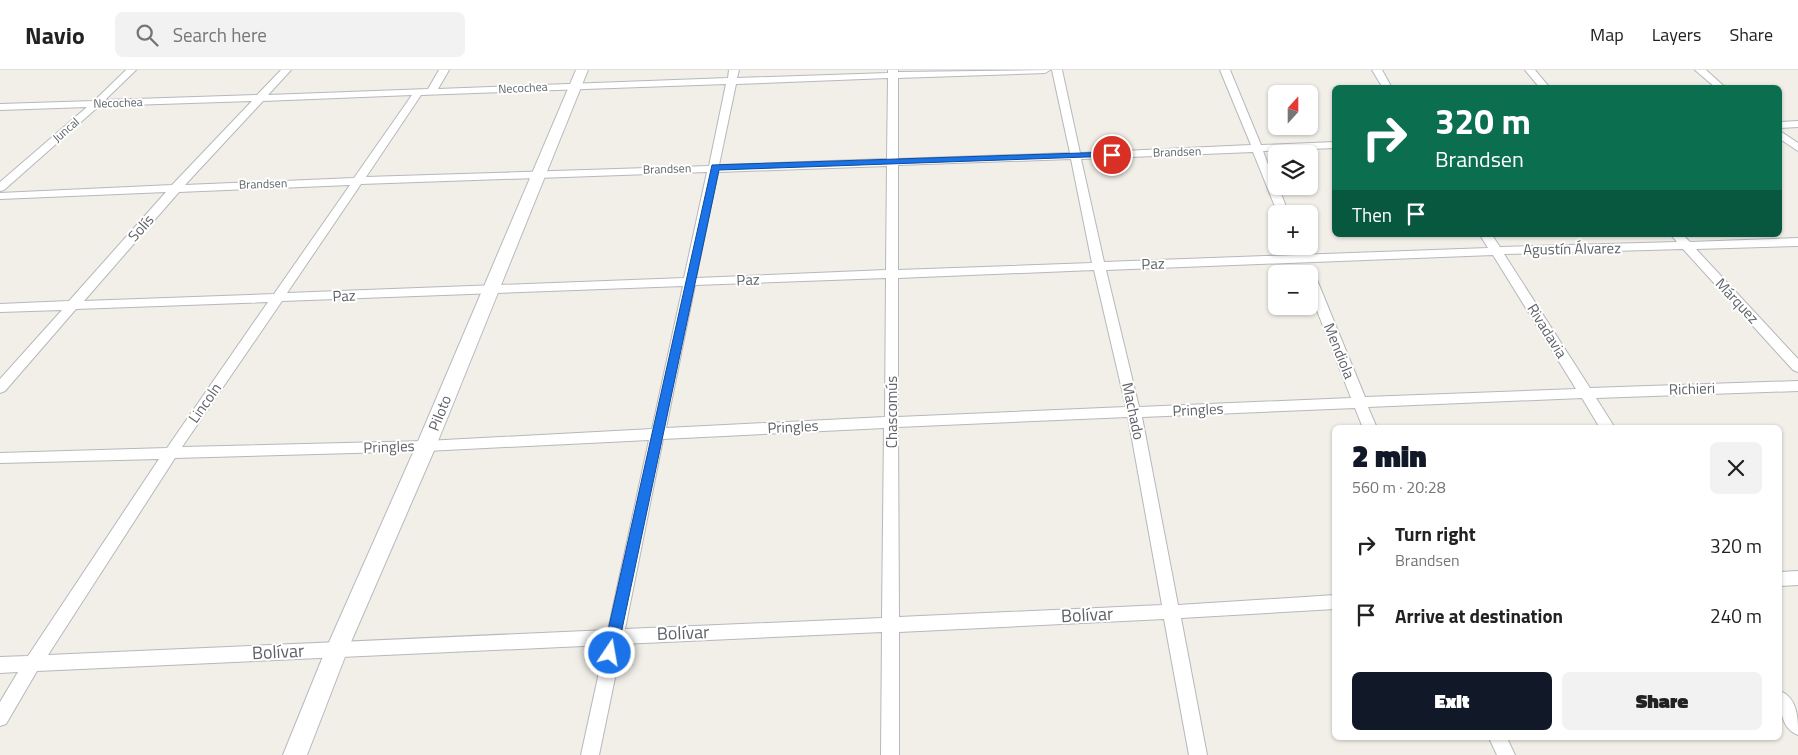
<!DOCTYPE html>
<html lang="en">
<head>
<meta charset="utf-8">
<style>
  body { margin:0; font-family:"Titillium Web",sans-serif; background:#f2f2f2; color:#222; height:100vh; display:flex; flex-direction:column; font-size:19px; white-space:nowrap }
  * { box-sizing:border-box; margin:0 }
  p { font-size:16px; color:#767676 }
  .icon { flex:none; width:28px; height:28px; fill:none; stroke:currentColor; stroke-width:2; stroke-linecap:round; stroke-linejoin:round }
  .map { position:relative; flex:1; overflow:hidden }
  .panel { position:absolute; left:1332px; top:355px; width:450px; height:315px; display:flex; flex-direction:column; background:#fff; border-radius:8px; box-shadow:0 1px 4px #0004 }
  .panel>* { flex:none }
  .top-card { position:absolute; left:1332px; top:15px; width:450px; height:152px; border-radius:8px; box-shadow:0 1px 4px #0004; background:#0b6e4f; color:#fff; overflow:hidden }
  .needle { width:32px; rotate:21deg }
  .controls { position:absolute; left:1268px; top:15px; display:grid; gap:10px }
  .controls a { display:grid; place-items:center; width:50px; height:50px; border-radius:8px; background:#fff; box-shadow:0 1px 4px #0004; font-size:25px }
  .pin { position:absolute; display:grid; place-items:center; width:42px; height:42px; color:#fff; margin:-21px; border:2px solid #fff; border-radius:50%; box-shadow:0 1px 5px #0007 }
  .me { position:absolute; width:55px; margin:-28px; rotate:12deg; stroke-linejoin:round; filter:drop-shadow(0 0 4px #0008) }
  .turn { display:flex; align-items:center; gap:18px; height:105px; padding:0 20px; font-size:22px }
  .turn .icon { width:65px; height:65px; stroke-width:2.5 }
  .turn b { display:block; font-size:35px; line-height:42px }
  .then { display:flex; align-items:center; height:48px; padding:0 20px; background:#0003; gap:10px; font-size:19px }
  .round { display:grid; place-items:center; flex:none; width:52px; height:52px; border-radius:8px; background:#f2f2f2 }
  .summary { display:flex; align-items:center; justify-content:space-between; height:85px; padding:0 20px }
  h1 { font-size:30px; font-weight:800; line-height:38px; color:#111827 }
  .action { display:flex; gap:10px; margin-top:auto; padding:10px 20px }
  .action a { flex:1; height:58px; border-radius:8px; background:#111827; color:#fff; font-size:20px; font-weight:800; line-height:58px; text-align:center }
  .action a+a { background:#f2f2f2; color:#222 }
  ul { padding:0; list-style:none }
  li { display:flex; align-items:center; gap:15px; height:70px; padding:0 20px }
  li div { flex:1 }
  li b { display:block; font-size:19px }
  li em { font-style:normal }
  header { display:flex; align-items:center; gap:30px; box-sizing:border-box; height:70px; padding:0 25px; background:#fff; border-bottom:1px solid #e0e0e0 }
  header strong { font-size:24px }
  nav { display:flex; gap:28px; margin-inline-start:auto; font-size:18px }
  .search { width:350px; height:45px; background:#f2f2f2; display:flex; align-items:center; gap:12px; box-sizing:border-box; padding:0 18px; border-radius:8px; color:#767676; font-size:19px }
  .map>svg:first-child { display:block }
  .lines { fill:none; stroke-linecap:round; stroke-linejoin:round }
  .street-casing { stroke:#b5b8bc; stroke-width:2 }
  .secondary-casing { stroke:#b6babf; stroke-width:2 }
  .street { fill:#fff; fill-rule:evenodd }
  .secondary { fill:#fff; fill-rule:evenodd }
  .route { fill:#1a73e8; stroke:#114b97 }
  .labels { text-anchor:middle; stroke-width:4; stroke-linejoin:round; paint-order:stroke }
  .far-street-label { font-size:12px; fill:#5f6368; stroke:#fff }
  .street-label { font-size:15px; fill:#5f6368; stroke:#fff }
  .near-street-label { font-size:18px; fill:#5f6368; stroke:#fff }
</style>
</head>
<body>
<header>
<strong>Navio</strong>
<div class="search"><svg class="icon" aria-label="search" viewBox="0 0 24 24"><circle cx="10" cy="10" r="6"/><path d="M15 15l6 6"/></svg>Search here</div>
<nav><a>Map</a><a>Layers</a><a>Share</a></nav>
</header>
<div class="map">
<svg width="1798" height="685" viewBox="0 0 1798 685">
  <rect width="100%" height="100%" fill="#f1efe8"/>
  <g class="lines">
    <defs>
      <g id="street">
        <path d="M126,0H136L105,30L257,25L281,0H291L268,25L428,19L439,0H449L438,19L728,8L729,0H739L737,8L888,3V0H898V2L1050,0L1045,3L898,8V89L1070,83L1052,0H1062L1080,83L1251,75L1220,0H1230L1261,75L1335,72V78L1263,81L1276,116H1278L1289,144H1278L1253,82L1081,89L1104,192L1488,178L1480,165H1492L1500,177L1677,172L1671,165H1683L1690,172L1798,168V176L1696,179L1798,289V302L1793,300L1683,179L1504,184L1590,318L1798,311V321L1596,328L1615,358H1600L1582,328L1368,337L1377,358H1363L1355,338L1142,347L1178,535L1335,525V539L1181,548L1207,685H1189L1164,549L899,562V685H881L882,562L622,574L599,685H581L605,575L37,601L6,654L0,656V632L18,602L0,603V587L28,586L159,389L0,393V383L167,378L268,232L76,239L5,321L0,323V309L62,240L0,242V234L69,231L166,122L0,129V123L172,115L252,31L99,36L4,120L0,121V112L87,37L0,40V34L94,31ZM888,8L887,89L719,95L736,14ZM726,14L709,96L366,107L421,25ZM412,25L354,108L185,115L263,31ZM1071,89L1092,193L898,200V95ZM887,96L886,200L696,208L718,102ZM707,102L684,208L287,223L361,114ZM350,115L274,224L84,231L179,122ZM1493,185L1576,319L1365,327L1315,205L1309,201L1304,204H1309V220L1351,328L1139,337L1106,200ZM1094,200L1126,337L898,347V208ZM886,208L885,347L666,358L695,215ZM683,216L652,359L426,371L182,377L282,231ZM1128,347L1162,535L899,547L898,357ZM884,358L882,548L625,559L663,369ZM649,370L608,560L48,585L175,388L426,381Z"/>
        <polygon points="1372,0 1382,0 1392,18 1383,18"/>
        <polygon points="1525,0 1535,0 1550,18 1540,18"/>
        <polygon points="1695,0 1706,0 1726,18 1716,18"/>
        <polygon points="1798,51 1798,57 1780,58 1780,52"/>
        <polygon points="1780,61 1798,73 1798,81 1780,69"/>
        <polygon points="1798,501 1798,515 1780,516 1780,502"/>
        <path d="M1780,621C1798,628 1798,649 1798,665C1780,658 1780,637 1780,621Z"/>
        <polygon points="1489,668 1507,668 1515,685 1497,685"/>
      </g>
      <polygon id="secondary" points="576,0 588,0 436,376 348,579 307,685 283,685 326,579 416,376"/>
    </defs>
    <use href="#street" class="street-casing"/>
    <use href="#secondary" class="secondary-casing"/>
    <use href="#street" class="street"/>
    <use href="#secondary" class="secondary"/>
  </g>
  <polygon class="route" points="1112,82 1116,85 1115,86 719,100 617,583 615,588 610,589 605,588 603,583 712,95"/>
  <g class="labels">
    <g class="far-street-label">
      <text transform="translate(523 18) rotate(-3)" y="4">Necochea</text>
      <text transform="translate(118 33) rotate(-2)" y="4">Necochea</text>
      <text transform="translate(66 60) rotate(-41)" y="4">Juncal</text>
      <text transform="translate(1177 82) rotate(-2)" y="4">Brandsen</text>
      <text transform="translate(667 99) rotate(-2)" y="4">Brandsen</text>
      <text transform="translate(263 114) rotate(-2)" y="4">Brandsen</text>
    </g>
    <g class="street-label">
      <text transform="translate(141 158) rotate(-48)" y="5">Solís</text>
      <text transform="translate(1572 179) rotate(-1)" y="5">Agustín Álvarez</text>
      <text transform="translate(1153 194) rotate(-2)" y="5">Paz</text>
      <text transform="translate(748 210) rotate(-2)" y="5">Paz</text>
      <text transform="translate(344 226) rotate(-3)" y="5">Paz</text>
      <text transform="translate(1737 231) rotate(47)" y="5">Márquez</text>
      <text transform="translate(1547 261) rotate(58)" y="5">Rivadavia</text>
      <text transform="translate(1339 281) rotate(68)" y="5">Mendiola</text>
      <text transform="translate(1692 319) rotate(-2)" y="5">Richieri</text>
      <text transform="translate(205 333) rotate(-55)" y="5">Lincoln</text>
      <text transform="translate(1198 340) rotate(-3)" y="5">Pringles</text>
      <text transform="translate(1133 341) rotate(78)" y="5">Machado</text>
      <text transform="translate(892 342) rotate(-90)" y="5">Chascomús</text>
      <text transform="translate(440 343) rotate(-68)" y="5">Piloto</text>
      <text transform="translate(793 357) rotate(-3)" y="5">Pringles</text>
      <text transform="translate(389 377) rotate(-2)" y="5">Pringles</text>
    </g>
    <g class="near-street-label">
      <text transform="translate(1087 545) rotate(-3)" y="6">Bolívar</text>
      <text transform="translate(683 563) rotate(-2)" y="6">Bolívar</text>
      <text transform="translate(278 582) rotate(-3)" y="6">Bolívar</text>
    </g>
  </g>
</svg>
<div class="controls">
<a><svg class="needle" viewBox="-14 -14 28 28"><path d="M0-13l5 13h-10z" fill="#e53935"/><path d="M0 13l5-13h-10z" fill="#767676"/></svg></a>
<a><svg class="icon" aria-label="layers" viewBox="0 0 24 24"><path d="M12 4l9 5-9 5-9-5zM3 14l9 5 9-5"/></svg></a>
<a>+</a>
<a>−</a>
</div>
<div class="pin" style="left:1112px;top:85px;background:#d93025"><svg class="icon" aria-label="arrive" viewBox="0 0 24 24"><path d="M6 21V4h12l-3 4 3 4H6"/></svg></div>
<svg class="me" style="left:610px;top:583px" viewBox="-20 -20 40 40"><circle r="17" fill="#1a73e8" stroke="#fff" stroke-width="3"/><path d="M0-11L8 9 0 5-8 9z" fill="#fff"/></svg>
<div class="top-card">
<div class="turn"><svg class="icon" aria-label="right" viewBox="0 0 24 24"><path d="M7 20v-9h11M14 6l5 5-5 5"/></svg><div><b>320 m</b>Brandsen</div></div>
<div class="then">Then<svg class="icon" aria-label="arrive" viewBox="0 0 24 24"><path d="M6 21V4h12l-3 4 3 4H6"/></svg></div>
</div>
<section class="panel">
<div class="summary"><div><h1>2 min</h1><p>560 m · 20:28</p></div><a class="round"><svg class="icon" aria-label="close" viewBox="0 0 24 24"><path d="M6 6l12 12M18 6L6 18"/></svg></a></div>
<ul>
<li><svg class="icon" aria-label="right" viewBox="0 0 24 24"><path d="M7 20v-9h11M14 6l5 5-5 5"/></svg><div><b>Turn right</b><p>Brandsen</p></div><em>320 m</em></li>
<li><svg class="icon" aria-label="arrive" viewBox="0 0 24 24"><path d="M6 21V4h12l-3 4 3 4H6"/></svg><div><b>Arrive at destination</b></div><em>240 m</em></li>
</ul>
<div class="action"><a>Exit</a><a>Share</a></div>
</section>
</div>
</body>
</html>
